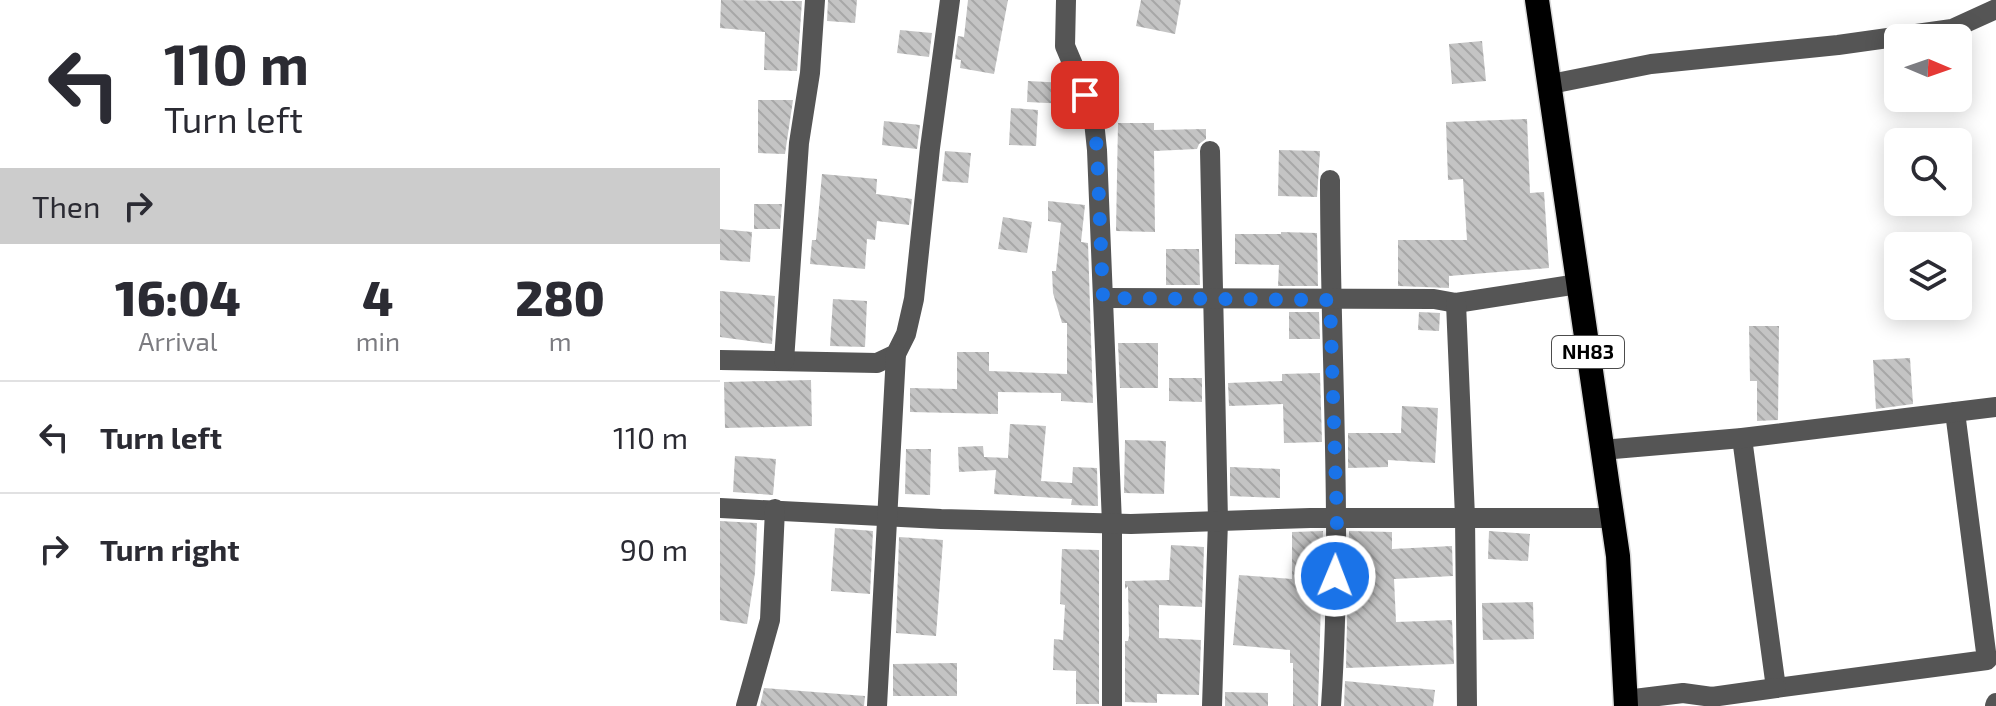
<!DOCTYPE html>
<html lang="en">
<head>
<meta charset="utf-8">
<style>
  body { margin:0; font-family:"Exo 2",sans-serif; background:#f7f7f7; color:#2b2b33; height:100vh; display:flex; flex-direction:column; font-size:30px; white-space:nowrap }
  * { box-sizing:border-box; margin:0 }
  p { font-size:26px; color:#7c7c81 }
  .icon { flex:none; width:44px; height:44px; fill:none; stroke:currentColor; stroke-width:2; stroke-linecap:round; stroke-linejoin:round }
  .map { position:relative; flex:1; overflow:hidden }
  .drawer { display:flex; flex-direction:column; background:#fff; width:720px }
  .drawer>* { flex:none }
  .top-card { background:#fff; color:#2b2b33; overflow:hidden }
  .needle { width:52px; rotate:92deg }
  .tools { position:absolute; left:1164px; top:24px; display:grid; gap:16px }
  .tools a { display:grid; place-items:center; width:88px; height:88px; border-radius:12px; background:#fff; box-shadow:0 4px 20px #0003; font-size:40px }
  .pin { position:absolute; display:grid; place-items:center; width:68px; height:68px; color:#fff; margin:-34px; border-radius:16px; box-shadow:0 4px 12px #0006 }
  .me { position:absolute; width:88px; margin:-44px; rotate:1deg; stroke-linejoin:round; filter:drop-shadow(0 0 6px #0008) }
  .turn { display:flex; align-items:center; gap:28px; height:168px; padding:0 32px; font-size:36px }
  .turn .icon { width:104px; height:104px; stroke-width:2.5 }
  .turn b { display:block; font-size:56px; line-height:68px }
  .then { display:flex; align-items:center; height:76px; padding:0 32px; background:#0003; gap:16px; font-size:30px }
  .eta { display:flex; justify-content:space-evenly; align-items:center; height:136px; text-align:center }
  .eta b { font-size:48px; font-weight:800; line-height:56px }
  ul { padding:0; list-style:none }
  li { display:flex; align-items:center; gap:24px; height:112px; padding:0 32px; border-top:2px solid #e1e1e2 }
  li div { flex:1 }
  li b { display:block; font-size:30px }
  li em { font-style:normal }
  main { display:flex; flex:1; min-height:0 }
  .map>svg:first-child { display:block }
  .building { fill:url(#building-back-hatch) }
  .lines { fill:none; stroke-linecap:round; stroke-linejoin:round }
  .highway-casing { stroke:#dbdbdb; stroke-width:27 }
  .minor { stroke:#555; stroke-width:20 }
  .highway { stroke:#000; stroke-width:24 }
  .route { stroke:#1a73e8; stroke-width:14; stroke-dasharray:0 25.2 }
  .labels { text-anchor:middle; stroke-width:8; stroke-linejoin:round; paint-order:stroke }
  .shield { fill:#fff; stroke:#4c4c4c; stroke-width:2 }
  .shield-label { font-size:20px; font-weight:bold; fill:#000 }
</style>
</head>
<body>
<main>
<section class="drawer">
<div class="top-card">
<div class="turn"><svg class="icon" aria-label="left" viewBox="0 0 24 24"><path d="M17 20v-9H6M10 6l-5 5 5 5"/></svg><div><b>110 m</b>Turn left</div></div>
<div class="then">Then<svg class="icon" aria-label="right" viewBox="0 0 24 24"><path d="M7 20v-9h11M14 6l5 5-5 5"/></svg></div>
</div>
<div class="eta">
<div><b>16:04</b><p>Arrival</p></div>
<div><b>4</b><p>min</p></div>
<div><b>280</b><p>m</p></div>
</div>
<ul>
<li><svg class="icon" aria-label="left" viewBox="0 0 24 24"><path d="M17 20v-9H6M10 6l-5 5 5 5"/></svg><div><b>Turn left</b></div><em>110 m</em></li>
<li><svg class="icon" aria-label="right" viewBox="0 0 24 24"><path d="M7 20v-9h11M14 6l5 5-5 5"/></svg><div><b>Turn right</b></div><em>90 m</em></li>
</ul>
</section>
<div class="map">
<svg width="1276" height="706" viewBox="0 0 1276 706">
  <defs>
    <pattern id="building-back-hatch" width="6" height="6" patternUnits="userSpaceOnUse" patternTransform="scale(2)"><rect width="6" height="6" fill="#c4c4c4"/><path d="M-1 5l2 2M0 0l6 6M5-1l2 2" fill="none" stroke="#a7a7a7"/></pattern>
  </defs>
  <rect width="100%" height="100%" fill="#fff"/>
  <g class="building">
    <polygon points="1,0 82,1 77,71 44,70 45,32 0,28"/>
    <polygon points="108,0 137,0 135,23 107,21"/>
    <polygon points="248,0 288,0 274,74 240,68 241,60 235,59 238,36 244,37"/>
    <polygon points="421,0 461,0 455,34 416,26"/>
    <polygon points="180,30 212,33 209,57 177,53"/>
    <polygon points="762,41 766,81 732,84 729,44"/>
    <polygon points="308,81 346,83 348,104 307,102"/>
    <polygon points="38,100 73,100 65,154 38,153"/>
    <polygon points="291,108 318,110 316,146 289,145"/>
    <polygon points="807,119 810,193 824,192 829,268 729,276 729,288 678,286 678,240 747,240 743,179 728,180 726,122"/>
    <polygon points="164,121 200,125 197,149 162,145"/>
    <polygon points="398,123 434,123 434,130 486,129 486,139 479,144 477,149 434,151 435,232 396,231"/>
    <polygon points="559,150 600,151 597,197 558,196"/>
    <polygon points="225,151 251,153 248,183 222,181"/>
    <polygon points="102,174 157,179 156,194 192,199 189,225 157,221 155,240 147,239 145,269 90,264 92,240 96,240"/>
    <polygon points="328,201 365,205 361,242 368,243 373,403 341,401 341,393 278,392 278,414 190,412 190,388 237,389 237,352 269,352 269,371 347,374 347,323 342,323 333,293 332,271 336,271 341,223 328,221"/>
    <polygon points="34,204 62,204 60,229 34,229"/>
    <polygon points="283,217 312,222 307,253 278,249"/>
    <polygon points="0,229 32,232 30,262 0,260"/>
    <polygon points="561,232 597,233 598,286 558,286 559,265 515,264 515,234 561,234"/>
    <polygon points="446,249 479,249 480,285 446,285"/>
    <polygon points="0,291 55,296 52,344 0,337"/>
    <polygon points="113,299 147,301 145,347 110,346"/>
    <polygon points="569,312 599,312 600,339 569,339"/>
    <polygon points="699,312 720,313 719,331 698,330"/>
    <polygon points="1029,326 1059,326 1058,420 1037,421 1037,381 1030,381"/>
    <polygon points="398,343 438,343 438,388 400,388"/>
    <polygon points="1190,358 1193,404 1156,409 1153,360"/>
    <polygon points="600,373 602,442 564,443 563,404 509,406 508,383 562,381 562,374"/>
    <polygon points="449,378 482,378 482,402 449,401"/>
    <polygon points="91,380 92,426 5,428 4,382"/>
    <polygon points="682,406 718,408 715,463 668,460 668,467 628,468 628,433 681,433"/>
    <polygon points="290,424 326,426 321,481 352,483 353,467 377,468 378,506 351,505 352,499 274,494 276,470 239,472 238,447 263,446 264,457 288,458"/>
    <polygon points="405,440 446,441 444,494 404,493"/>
    <polygon points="186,449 211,449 210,495 185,494"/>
    <polygon points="15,456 56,459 53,495 13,492"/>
    <polygon points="510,467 560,469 560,498 510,496"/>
    <polygon points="0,521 37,523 35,573 27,624 0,620"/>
    <polygon points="115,528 153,531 150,594 111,591"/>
    <polygon points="603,531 598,706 573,706 573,663 570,663 570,650 513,645 519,575 572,579 572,532"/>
    <polygon points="629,531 672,532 672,549 732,546 733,576 674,579 676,622 732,620 734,664 626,668"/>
    <polygon points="769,531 810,534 808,561 768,559"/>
    <polygon points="179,537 223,540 216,636 176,633"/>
    <polygon points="451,545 484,547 482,607 439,605 439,638 481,640 479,695 437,694 437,703 405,702 405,641 408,641 409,636 408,586 405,589 405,581 449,580"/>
    <polygon points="342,549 379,550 379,704 356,704 356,671 333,670 334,639 343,640 345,605 340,604"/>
    <polygon points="813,602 814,639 763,640 762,603"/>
    <polygon points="237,663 237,696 173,696 173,664"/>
    <polygon points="625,681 715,690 713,706 624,706"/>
    <polygon points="44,688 145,696 144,706 40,706"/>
    <polygon points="505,692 548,693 548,706 505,706"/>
  </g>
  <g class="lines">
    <defs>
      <polyline id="highway" points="817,0 898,556 906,706"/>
    </defs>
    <use href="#highway" class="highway-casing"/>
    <g class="minor">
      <polyline points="346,0 345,46 373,112 377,150 392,524 392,706"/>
      <polyline points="831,84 931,64 1118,45 1232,29 1276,9"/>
      <polyline points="490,151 498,521 492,706"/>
      <path d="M610,180C610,355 623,531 611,706"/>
      <polyline points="383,298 714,299 736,303 858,284"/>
      <polyline points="736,303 745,517 747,706"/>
      <polyline points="0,360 157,363 176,354 186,334 194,299 210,148 230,0"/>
      <polyline points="64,361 79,143 90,73 95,0"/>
      <polyline points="1022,438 1056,688 1267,660 1235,412"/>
      <polyline points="882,450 1022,438 1276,407"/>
      <polyline points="0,508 221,519 411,524 590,518 893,518"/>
      <polyline points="906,700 963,693 992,697 1056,688"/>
      <polyline points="26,706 50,620 55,509"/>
      <polyline points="157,706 176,354"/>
      <polyline points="1275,706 1276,703"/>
    </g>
    <use href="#highway" class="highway"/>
  </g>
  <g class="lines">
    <polyline class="route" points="365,95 373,112 377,150 383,298 610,300 617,519 615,576"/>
  </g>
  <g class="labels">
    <rect class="shield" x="832" y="336" width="72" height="32" rx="6"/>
    <g class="shield-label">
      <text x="868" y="359">NH83</text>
    </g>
  </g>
</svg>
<div class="tools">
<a><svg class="needle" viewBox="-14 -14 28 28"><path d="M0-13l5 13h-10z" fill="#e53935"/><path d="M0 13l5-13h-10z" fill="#7c7c81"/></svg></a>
<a><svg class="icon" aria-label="search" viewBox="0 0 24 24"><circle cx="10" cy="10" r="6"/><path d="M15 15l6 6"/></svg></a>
<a><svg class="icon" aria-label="layers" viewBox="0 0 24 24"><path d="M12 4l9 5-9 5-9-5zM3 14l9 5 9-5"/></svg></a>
</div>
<div class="pin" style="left:365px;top:95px;background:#d93025"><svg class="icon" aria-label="arrive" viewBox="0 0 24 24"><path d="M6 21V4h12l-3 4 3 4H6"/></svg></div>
<svg class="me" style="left:615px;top:576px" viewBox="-20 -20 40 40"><circle r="17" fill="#1a73e8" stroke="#fff" stroke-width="3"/><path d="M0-11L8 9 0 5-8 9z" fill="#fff"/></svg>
</div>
</main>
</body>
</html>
